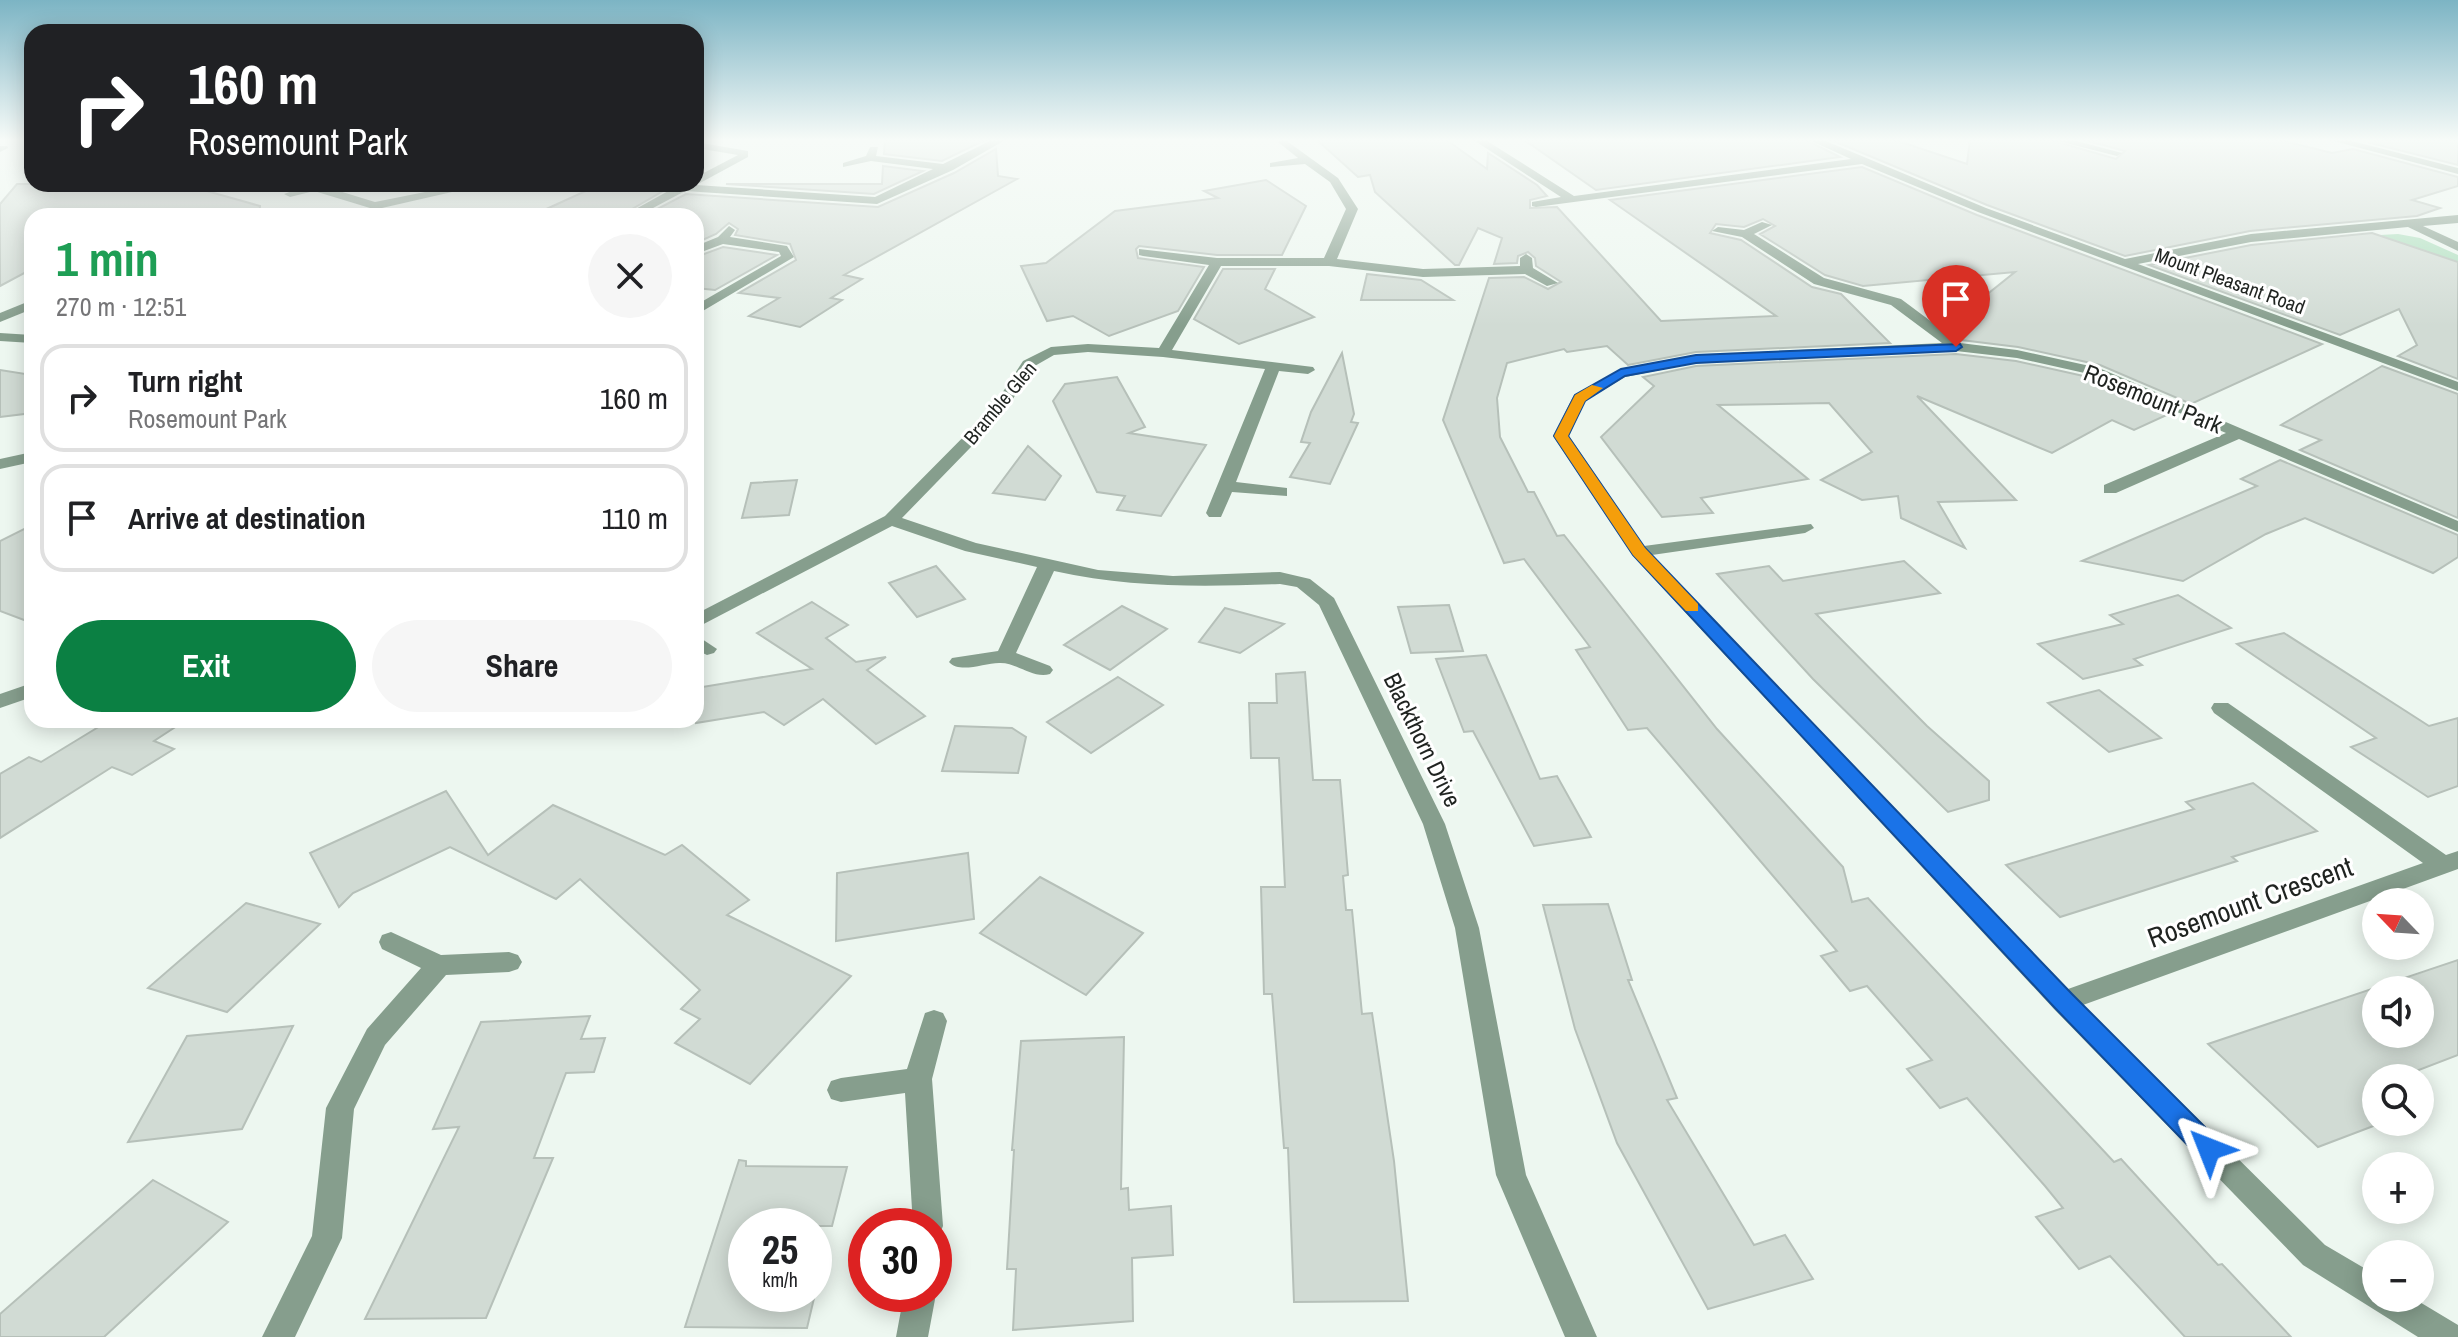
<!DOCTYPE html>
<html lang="en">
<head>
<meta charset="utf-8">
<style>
  body { margin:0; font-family:"Archivo Narrow",sans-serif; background:#f6f6f6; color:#202124; height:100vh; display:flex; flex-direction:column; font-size:30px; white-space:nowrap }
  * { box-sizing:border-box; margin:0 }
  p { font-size:26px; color:#757577 }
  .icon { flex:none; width:44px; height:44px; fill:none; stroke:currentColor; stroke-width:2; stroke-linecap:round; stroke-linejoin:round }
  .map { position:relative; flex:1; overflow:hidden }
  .sheet { position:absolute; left:24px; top:208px; width:680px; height:520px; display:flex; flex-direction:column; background:#fff; border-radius:24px; box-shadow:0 4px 20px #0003 }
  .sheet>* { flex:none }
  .hud { position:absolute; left:24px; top:24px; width:680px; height:168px; border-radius:24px; box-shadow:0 4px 20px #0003; background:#202124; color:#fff; overflow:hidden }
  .needle { width:52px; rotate:295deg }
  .tools { position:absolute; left:2362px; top:888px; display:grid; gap:16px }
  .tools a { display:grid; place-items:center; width:72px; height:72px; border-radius:50%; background:#fff; box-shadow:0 4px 20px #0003; font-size:40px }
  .speed { position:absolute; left:728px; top:1208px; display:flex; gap:16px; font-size:40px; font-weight:700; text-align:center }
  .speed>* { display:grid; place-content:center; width:104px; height:104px; border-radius:50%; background:#fff; box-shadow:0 4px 20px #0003; line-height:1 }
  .speed small { font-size:20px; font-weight:400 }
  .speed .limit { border:12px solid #d22; background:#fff; color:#111 }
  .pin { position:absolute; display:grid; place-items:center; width:68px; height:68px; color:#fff; margin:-82px -34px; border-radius:50% 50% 50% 0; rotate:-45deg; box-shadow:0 0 8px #0007 }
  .pin .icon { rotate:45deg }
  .me { position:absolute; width:88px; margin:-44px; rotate:315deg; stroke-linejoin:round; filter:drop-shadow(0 0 6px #0008) }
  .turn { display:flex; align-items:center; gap:28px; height:168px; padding:0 32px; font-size:36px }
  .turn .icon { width:104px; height:104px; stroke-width:2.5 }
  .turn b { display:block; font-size:56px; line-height:68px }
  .round { display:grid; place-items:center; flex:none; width:84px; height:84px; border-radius:42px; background:#f6f6f6 }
  .headline { display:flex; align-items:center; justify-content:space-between; height:136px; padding:0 32px }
  h1 { font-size:48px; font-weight:800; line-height:60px; color:#1e9e55 }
  .cta { display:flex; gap:16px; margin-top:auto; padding:16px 32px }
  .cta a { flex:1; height:92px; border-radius:48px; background:#0b8043; color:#fff; font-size:32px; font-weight:800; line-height:92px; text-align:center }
  .cta a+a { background:#f6f6f6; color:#202124 }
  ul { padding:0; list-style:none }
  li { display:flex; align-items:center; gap:24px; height:108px; margin:0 16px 12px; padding:0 16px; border:4px solid #e0e0e0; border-radius:24px }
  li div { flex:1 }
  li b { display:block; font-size:30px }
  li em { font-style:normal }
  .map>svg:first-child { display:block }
  .green { fill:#addebd }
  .building { fill:#d1dbd4; stroke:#b6c0b9; stroke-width:2; fill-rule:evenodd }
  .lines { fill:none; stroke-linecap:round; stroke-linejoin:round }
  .minor { fill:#869e8d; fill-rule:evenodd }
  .route { fill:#1a73e8; stroke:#114b97; stroke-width:2 }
  .slow { fill:#f59e0b }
  .labels { text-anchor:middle; stroke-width:6; stroke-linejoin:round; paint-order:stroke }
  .far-street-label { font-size:20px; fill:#1f2320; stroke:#fff }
  .street-label { font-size:24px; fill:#1f2320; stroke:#fff }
  .near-street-label { font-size:28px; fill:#1f2320; stroke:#fff }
</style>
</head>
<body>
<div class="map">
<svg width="2458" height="1337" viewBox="0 0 2458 1337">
  <rect width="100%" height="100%" fill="#edf7f0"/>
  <polygon class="green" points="2398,234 2420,238 2458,255 2458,262 2403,244 2362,236"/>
  <g class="building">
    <polygon points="885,139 987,139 942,161 884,154"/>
    <polygon points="1316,139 1445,139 1487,169 1488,153 1537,185 1547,196 1530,200 1530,208 1557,207 1661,321 1776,316 1610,200 1862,167 1977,215 2322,344 2191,404 2100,365 2018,347 1961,340 1945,328 2015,272 1863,286 1825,275 1760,234 1775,226 1763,219 1744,227 1716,224 1710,233 1741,240 1812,287 1841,294 1890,343 1696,352 1628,365 1607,346 1567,352 1564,349 1507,363 1497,398 1500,437 1528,492 1534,492 1557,536 1564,535 1717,729 1843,867 1852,902 1868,898 2114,1162 2121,1159 2218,1265 2222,1264 2291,1337 2185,1337 2110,1256 2079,1269 2036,1217 2063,1208 2045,1186 1967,1098 1940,1108 1907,1069 1932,1060 1867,986 1850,991 1821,956 1837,951 1647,728 1628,730 1576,650 1590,647 1524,559 1504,563 1443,420 1489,278 1524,277 1548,289 1561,282 1536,266 1535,258 1528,252 1518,256 1517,263 1494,264 1502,238 1478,228 1459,265 1455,265 1375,192 1370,175 1358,177"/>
    <polygon points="1523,139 1804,139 1840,157 1596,190"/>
    <polygon points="1829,139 1892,139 1967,164 1970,139 2047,139 2116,159 2125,151 2081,139 2276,139 2332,153 2353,149 2458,177 2458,186 2412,200 2440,208 2417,216 2250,231 2125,256 1987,205"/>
    <polygon points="2382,139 2458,139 2458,165 2371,143"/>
    <polygon points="996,149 998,176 1017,179 844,275 862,279 831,298 842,300 800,327 749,316 779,298 739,293 796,260 790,244 735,235 738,229 729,223 716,234 696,243 696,216 644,216 686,194 878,207 954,173"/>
    <polygon points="883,166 923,171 874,194 726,184 882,184"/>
    <polygon points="1266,180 1306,206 1282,255 1217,255 1139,246 1136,249 1138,258 1204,267 1178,311 1109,336 1073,316 1047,321 1021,266 1046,263 1115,211 1218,198 1204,191"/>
    <polygon points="17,184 182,184 260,206 259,216 32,216 32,269 0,286 0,204"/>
    <polygon points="601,184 675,184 620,216 531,216"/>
    <polygon points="2372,233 2458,262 2458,379 2398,356 2417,345 2399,309 2340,335 2149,265 2251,245"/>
    <polygon points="723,247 777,255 715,290 696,288 696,257"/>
    <polygon points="1223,269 1275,269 1265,289 1314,317 1239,344 1194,319"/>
    <polygon points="1367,274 1421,280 1453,300 1361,300"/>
    <polygon points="1342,353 1354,414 1351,422 1358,423 1330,484 1290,477 1310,443 1301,442 1311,412"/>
    <polygon points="1956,354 2016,361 2088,377 2171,413 2134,430 2112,420 2052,453 1917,396 2016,500 1938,502 1965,548 1901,518 1898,496 1862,500 1821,480 1872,452 1829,403 1718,405 1808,479 1701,498 1713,513 1662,517 1601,437 1654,386 1643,377 1696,366"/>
    <polygon points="2382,366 2458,394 2458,518 2300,450 2321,440 2281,425"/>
    <polygon points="0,370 32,375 32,413 0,417"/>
    <polygon points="1117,377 1145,427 1129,433 1206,445 1161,516 1117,510 1125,496 1097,492 1053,401 1065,384"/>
    <polygon points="1028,446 1061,476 1045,500 993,493"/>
    <polygon points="2280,460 2458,535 2458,557 2433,573 2305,518 2266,534 2183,581 2082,561 2257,486 2241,479"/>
    <polygon points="797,480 789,515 742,518 751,483"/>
    <polygon points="32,525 32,623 0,611 0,541"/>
    <polygon points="1904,561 1940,593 1816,614 1927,726 1989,781 1989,800 1948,812 1813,679 1717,574 1769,566 1783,581"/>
    <polygon points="936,566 965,599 917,617 889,583"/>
    <polygon points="2178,595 2231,628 2134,659 2142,665 2083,679 2038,644 2123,624 2110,615"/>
    <polygon points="812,602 848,625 826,638 856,662 886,657 867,670 925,716 876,744 823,699 784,725 764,712 696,723 696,688 812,669 757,633"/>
    <polygon points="1449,605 1463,651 1411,653 1398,607"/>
    <polygon points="1122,606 1167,629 1110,670 1064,645"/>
    <polygon points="1225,608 1284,624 1240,653 1199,642"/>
    <polygon points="2284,633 2429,726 2458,718 2458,786 2428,797 2351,747 2376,738 2237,644"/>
    <polygon points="1486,655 1540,779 1557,776 1591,837 1534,846 1473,731 1464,732 1436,659"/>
    <polygon points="1305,672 1313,780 1340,780 1348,875 1343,876 1346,910 1352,910 1362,1014 1372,1013 1394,1161 1408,1301 1294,1302 1288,1148 1284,1148 1272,994 1264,994 1261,887 1285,887 1279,758 1251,758 1249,703 1277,703 1276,674"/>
    <polygon points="1118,677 1163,705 1091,753 1047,722"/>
    <polygon points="2099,690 2161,738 2109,752 2048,703"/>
    <polygon points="110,720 186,720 154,741 174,749 132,775 112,767 0,838 0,774 29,757 41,762"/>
    <polygon points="955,726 1012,728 1026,737 1018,773 942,771"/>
    <polygon points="2253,783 2317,831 2232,857 2237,861 2060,917 2006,865 2194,809 2186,802"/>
    <polygon points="446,791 488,855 553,805 665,855 682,845 749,900 727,915 851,976 750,1084 675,1043 700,1019 681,1009 700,990 580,879 556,899 450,847 353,893 339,907 310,853"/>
    <polygon points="968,853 974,919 836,941 837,873"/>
    <polygon points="1040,877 1143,933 1086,995 980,933"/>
    <polygon points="246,903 320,924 227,1012 148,988"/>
    <polygon points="1608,904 1632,980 1628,980 1677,1098 1667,1100 1754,1245 1785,1235 1813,1279 1708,1309 1617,1143 1575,1029 1543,905"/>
    <path d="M2458,960V1055L2398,1078H2376V1125L2318,1147L2208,1044ZM2376,990H2420V1034H2376Z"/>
    <polygon points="590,1016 581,1039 605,1038 594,1072 566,1073 534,1158 553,1158 486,1318 365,1319 459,1127 433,1129 481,1022"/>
    <polygon points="293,1026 242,1129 128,1142 187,1036"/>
    <polygon points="1124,1037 1121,1189 1128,1188 1129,1210 1171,1206 1173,1255 1132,1258 1133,1321 1013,1330 1016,1269 1007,1269 1014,1150 1012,1150 1021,1041"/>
    <polygon points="739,1160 746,1161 746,1166 847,1167 832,1226 746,1226 746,1294 815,1294 807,1328 685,1327"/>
    <polygon points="153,1180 228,1222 104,1337 0,1337 0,1314"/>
  </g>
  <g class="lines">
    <g class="minor">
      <polygon points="994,139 1007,139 953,170 877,204 685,191 638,216 623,216 681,184 875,197 933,169 871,161 843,167 843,163 866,156 870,147 878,147 876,156 943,164"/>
      <path d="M1284,139L1338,178L1358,209L1337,259L1423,269L1520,266V258L1526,254L1532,258L1533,268L1558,283L1547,286L1525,274L1423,277L1329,266H1221L1172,350L1313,367L1315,370L1308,374L1279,371L1236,482L1287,488V496L1232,492L1221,517H1209L1206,513L1265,369L1163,357L1088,352L1054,355L1033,367L1004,413L902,518L976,543L1098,570L1173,576L1280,572L1310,579L1334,598L1445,824L1479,928L1526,1175L1597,1337H1565L1496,1175L1455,928L1423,824L1319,605L1297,587L1280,584C1200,587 1133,588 1054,571L1016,653L1050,666L1053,670L1050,674C1032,679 1017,662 999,663C984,663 960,674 949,662L952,658L998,651L1037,567L965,551L892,526L696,628V614L885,516L993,407L1023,361L1051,347L1088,344L1159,348L1209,265L1143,256L1139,255V249L1217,258H1324L1346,209L1330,182L1305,164L1270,167V163L1298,158L1278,142Z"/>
      <polygon points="1472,139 1484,139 1574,196 1851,159 1807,139 1821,139 1986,208 2125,259 2251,234 2458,215 2458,223 2423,226 2458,242 2458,251 2408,227 2251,242 2138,264 2458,382 2458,391 1978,212 1862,164 1536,207 1532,206 1532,202 1561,197"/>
      <polygon points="2050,139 2069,139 2122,153 2117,156"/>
      <polygon points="2326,139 2344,139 2458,168 2458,174"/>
      <polygon points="696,142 748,151 748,157 700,183 695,184 696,177 738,155 696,148"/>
      <polygon points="0,146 7,146 8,148 0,152"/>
      <polygon points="312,184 330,184 326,187 375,202 465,184 487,184 382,208 389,216 377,216 370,208 314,191 290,197 284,194"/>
      <polygon points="1762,222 1772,225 1754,234 1824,278 1901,299 1960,343 2017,350 2099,368 2458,521 2458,532 2239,439 2116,493 2104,493 2104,485 2226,433 2089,374 2017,358 1956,351 1696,363 1625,377 1585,401 1569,436 1644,546 1811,524 1814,528 1805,533 1652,555 2068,989 2423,863 2214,713 2211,708 2214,703 2228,703 2446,855 2458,851 2458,869 2083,1005 2325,1245 2376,1275 2376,1298 2413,1298 2458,1325 2458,1337 2418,1337 2303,1265 2054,1009 1633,556 1553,436 1574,395 1621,369 1696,355 1942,343 1891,305 1814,284 1742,237 1712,231 1718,227 1744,230"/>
      <polygon points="729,226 735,230 730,237 787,246 794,257 696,315 696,305 781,256 779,252 723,244 696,254 696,246 718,237"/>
      <polygon points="32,300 32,309 0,322 0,313"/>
      <polygon points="0,333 32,335 32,343 0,341"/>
      <polygon points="32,452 32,462 0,469 0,459"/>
      <polygon points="696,635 717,649 714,653 707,655 696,650"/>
      <polygon points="32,683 32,697 0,708 0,694"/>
      <polygon points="391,932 441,955 509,952 518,955 522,962 518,969 509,972 446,975 385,1045 354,1109 342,1238 295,1337 262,1337 312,1236 326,1108 367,1029 421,968 382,949 379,942 382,935"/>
      <polygon points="934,1010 943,1013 947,1021 932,1079 943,1226 939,1236 934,1238 934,1226 913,1226 905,1093 841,1102 831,1099 827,1090 831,1081 841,1078 907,1069 925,1013"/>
      <polygon points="934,1290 936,1294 928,1337 896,1337 904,1294 934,1294"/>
    </g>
  </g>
  <linearGradient id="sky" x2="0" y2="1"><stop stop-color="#7cb4c4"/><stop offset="0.43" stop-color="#f7fbf8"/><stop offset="1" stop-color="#f7fbf8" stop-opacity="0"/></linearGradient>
  <rect width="2458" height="326" fill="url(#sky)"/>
  <polygon class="route" points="1960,344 1962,347 1956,351 1696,363 1625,376 1585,401 1568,436 1645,548 2072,994 2219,1141 2222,1149 2219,1158 2209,1161 2200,1158 2055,1008 1633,555 1554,436 1575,395 1621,369 1696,355"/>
  <polygon class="slow" points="1592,385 1603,388 1585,401 1568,436 1645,548 1698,604 1698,611 1686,611 1633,555 1554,436 1575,395"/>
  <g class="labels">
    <g class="far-street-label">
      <text transform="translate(2230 281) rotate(20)" y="7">Mount Pleasant Road</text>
      <text transform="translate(1000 403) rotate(-50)" y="7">Bramble Glen</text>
    </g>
    <g class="street-label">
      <text transform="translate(2153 399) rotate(22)" y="8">Rosemount Park</text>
      <text transform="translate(1422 740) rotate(64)" y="8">Blackthorn Drive</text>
    </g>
    <g class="near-street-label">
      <text transform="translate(2250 902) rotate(-20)" y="10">Rosemount Crescent</text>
    </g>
  </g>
</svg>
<div class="tools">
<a><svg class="needle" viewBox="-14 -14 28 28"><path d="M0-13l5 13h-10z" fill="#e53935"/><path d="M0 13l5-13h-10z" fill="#757577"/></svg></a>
<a><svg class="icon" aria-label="sound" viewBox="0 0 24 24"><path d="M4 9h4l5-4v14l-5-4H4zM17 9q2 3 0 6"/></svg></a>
<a><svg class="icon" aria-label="search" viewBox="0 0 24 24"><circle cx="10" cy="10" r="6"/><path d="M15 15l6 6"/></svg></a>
<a>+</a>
<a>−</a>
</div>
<div class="speed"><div>25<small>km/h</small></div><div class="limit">30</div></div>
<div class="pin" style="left:1956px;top:347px;background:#d93025"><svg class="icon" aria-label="arrive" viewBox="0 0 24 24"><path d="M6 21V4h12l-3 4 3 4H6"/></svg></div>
<svg class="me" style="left:2209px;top:1149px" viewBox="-20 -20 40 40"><path d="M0-17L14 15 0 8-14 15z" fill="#1a73e8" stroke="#fff" stroke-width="4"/></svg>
<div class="hud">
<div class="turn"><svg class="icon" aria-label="right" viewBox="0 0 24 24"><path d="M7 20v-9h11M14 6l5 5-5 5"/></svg><div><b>160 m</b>Rosemount Park</div></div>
</div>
<section class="sheet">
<div class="headline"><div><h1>1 min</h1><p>270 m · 12:51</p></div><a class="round"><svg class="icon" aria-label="close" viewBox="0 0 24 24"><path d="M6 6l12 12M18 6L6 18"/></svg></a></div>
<ul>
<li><svg class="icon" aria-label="right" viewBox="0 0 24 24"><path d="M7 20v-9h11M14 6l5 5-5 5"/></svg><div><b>Turn right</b><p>Rosemount Park</p></div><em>160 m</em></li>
<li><svg class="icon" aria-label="arrive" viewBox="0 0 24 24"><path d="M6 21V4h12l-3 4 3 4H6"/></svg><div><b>Arrive at destination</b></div><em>110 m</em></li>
</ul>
<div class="cta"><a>Exit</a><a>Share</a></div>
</section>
</div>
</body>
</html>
